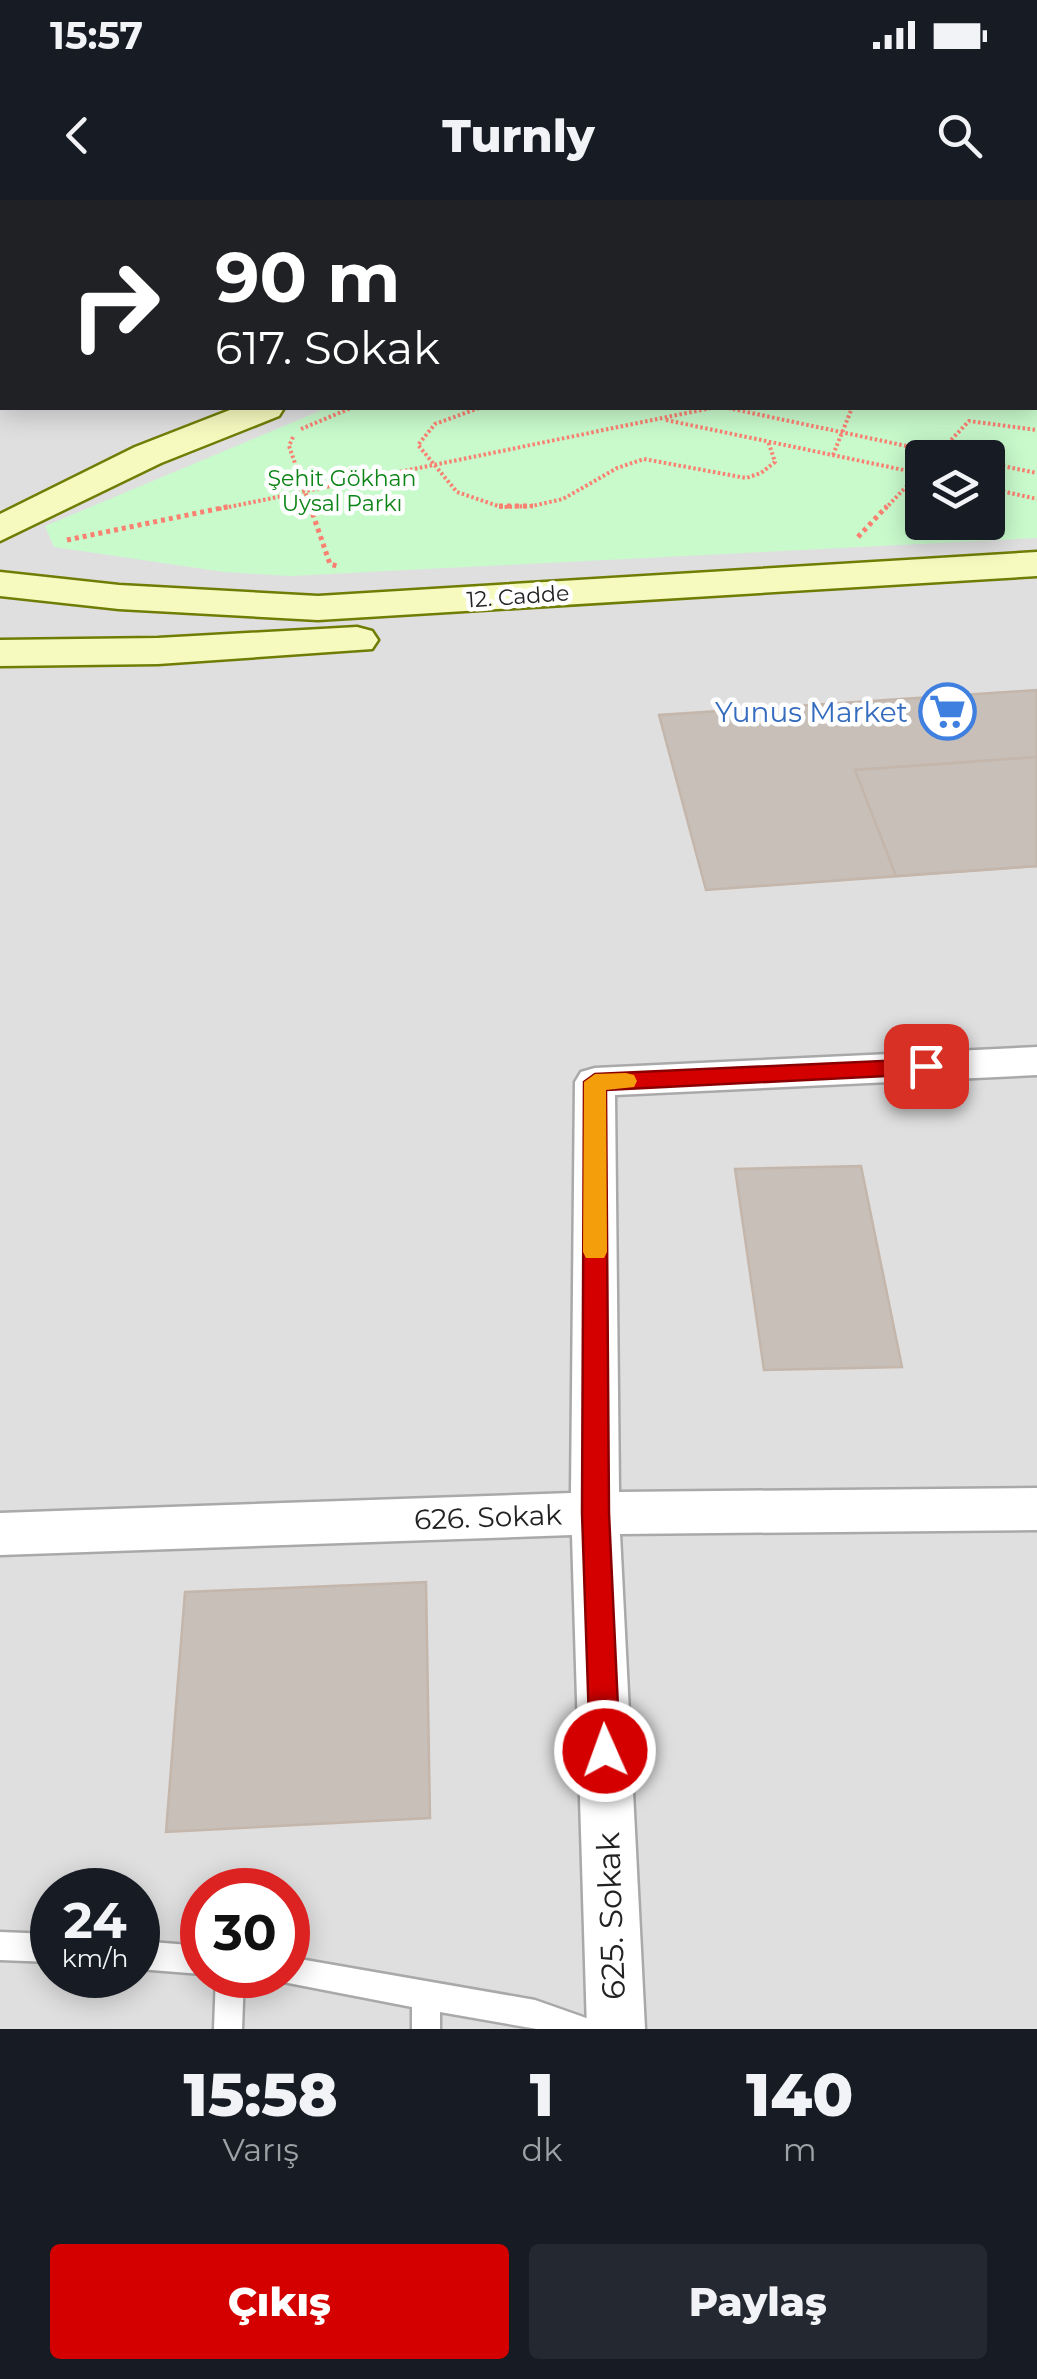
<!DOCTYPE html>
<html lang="tr">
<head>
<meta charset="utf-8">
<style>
  body { margin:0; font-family:Montserrat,sans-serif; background:#242831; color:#f1f3f6; height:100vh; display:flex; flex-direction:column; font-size:38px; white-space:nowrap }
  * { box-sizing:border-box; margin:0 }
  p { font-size:32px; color:#9ea1a6 }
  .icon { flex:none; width:55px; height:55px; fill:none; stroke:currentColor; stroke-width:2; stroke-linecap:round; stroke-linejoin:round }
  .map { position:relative; height:1829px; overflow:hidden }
  .sheet { display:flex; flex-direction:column; background:#171b24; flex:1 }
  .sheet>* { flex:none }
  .banner { position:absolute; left:0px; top:0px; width:1038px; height:210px; box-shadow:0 5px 25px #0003; background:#202124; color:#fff; overflow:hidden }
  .controls { position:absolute; left:905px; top:240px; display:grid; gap:20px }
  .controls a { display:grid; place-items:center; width:100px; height:100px; border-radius:10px; background:#171b24; box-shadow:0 5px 25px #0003; font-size:50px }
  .speed { position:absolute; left:30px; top:1668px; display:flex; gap:20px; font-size:50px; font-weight:700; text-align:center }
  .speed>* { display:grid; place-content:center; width:130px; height:130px; border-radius:50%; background:#171b24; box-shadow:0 5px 25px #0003; line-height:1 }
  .speed small { font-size:25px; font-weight:400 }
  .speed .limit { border:15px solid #d22; background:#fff; color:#111 }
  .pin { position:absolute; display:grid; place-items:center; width:85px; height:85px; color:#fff; margin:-42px; border-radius:20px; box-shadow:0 5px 15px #0006 }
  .me { position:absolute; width:110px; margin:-55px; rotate:358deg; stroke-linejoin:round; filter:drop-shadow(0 0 8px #0008) }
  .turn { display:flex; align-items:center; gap:35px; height:210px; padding:0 50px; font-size:45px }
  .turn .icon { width:130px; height:130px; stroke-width:2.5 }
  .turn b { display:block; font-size:70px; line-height:85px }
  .eta { display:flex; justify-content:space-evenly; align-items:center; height:170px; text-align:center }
  .eta b { font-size:60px; font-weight:800; line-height:70px }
  .cta { display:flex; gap:20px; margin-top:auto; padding:20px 50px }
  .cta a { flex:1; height:115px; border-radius:10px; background:#d40000; color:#fff; font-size:40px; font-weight:800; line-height:115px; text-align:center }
  .cta a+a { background:#242831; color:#f1f3f6 }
  .status { display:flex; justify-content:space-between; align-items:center; height:70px; padding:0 50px; background:#171b24; direction:ltr }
  .status svg { height:28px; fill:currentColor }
  header { display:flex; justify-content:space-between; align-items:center; height:130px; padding:0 50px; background:#171b24; font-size:45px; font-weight:800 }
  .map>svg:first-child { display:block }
  .residential { fill:#e0dfdf; fill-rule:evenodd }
  .park { fill:#c8facc; fill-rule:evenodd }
  .building { fill:#c7bfb8; stroke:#c4b6ab; stroke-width:2.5 }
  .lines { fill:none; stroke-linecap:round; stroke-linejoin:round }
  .service-casing { stroke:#a9a9a9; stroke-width:5 }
  .minor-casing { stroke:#a9a9a9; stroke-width:5 }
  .secondary-casing { stroke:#707d05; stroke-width:5 }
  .path-far1 { stroke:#fa8072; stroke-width:4; stroke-dasharray:2.5 2.5; stroke-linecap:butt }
  .path { stroke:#fa8072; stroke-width:5; stroke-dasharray:4 4; stroke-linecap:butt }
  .service { fill:#fff; fill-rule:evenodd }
  .minor { fill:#fff; fill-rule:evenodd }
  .secondary { fill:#f7fabf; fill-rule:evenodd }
  .route { fill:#d40000; stroke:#8a0000; stroke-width:2.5 }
  .slow { fill:#f59e0b }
  .labels { text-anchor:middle; stroke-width:9; stroke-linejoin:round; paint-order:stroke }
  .far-park-label { font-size:22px; fill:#0c8416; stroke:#fff }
  .far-street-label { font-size:22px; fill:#222; stroke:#fff }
  .shop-label { font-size:28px; fill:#366cbe; stroke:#fff; text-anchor:end }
  .street-label { font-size:28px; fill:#222; stroke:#fff }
  .near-street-label { font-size:32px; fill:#222; stroke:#fff }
</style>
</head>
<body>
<div class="status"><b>15:57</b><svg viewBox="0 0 49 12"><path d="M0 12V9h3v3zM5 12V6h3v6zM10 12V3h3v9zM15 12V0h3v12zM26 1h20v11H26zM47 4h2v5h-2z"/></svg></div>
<header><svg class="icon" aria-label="back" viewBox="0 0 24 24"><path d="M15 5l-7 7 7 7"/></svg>Turnly<svg class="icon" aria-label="search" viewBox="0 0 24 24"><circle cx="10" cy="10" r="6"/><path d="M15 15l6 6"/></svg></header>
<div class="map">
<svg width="1037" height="1829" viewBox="0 0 1037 1829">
  <rect width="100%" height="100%" fill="#f2efe9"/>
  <path class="residential" d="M0,0H1037V1829H0ZM2,2H1035V208H2ZM922,258H988V322H922ZM52,1690H138V1775H52ZM202,1690H288V1775H202Z"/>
  <path class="park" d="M839,0H1037V338L290,376L224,372L54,347L45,326L327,208H1035V2H833ZM922,258H988V322H922Z"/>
  <g class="building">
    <polygon points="1037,490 1037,666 706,690 659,515"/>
    <polygon points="1037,557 1037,666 896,676 855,570"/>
    <polygon points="861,966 902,1167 764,1170 735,969"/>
    <polygon points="426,1382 430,1618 166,1632 185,1392"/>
  </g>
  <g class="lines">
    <defs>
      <g id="service">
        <polygon points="0,1732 52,1734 52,1762 0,1760"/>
        <polygon points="138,1741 202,1746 202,1774 138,1769"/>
        <polygon points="288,1757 535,1800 589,1819 593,1829 537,1829 440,1812 440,1829 412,1829 412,1807 278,1781 275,1775 288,1775"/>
        <polygon points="216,1775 244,1775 242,1829 214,1829"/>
      </g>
      <g id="minor">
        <polygon points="0,8 2,9 2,23 0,22"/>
        <polygon points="1037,847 1037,875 615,895 619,1292 1037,1288 1037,1330 620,1334 645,1829 587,1829 572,1335 0,1355 0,1313 571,1293 575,882 581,872 595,868"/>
      </g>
      <g id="secondary">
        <polygon points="235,208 284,208 279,216 161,263 0,341 0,314 135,247"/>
        <polygon points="1037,352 1037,376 318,420 119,409 0,396 0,372 119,385 318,396"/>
        <polygon points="357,427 372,431 378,440 372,449 158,464 0,466 0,440 158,438"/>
      </g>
    </defs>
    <use href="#service" class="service-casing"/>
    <use href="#minor" class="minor-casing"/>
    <use href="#secondary" class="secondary-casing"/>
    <g class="path-far1">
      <polyline points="863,2 869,0"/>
      <polyline points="479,208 435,224 418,245 457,292 501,307 532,306 563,299 617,268 644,259 746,278 761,273 775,262 768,241"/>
      <polyline points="519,208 547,208"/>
      <polyline points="728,208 963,258"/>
      <polyline points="666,220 918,273"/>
      <polyline points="301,229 351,208"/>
      <polyline points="293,237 289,246 311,309"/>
      <polyline points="833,255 852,208"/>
      <polyline points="934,258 969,221 1037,230"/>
      <polyline points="988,263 1037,273"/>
      <polyline points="988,288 1037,299"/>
      <polyline points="219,309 711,208"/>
      <polyline points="885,309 922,270"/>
    </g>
    <g class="path">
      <polyline points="310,306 330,364 337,366"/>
      <polyline points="499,306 533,306"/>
      <polyline points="858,337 887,306"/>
      <polyline points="67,340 231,306"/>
    </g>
    <use href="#service" class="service"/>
    <use href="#minor" class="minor"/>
    <use href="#secondary" class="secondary"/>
  </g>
  <polygon class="route" points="926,859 938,866 926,874 606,890 609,1313 620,1551 615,1561 605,1566 594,1561 590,1551 582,1313 584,882 595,874"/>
  <polygon class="slow" points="626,873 634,875 637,881 634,887 606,890 607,1052 604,1058 586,1058 583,1052 584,882 595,874"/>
  <defs>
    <symbol id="supermarket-ring" viewBox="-11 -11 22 22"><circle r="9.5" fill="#fff" stroke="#3f7fe0" stroke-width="1.5"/><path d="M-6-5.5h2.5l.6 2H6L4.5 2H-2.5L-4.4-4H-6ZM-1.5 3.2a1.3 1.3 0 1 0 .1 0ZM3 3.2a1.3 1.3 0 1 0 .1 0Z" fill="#3f7fe0"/></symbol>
  </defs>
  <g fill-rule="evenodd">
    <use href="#supermarket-ring" x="916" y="480" width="63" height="63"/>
  </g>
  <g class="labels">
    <g class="far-park-label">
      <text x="342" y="286">Şehit Gökhan<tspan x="342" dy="25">Uysal Parkı</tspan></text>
    </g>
    <g class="far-street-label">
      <text transform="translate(518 396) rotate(-4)" y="8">12. Cadde</text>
    </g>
    <g class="shop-label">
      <text x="908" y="522">Yunus Market</text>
    </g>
    <g class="street-label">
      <text transform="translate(488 1317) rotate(-2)" y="10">626. Sokak</text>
    </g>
    <g class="near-street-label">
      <text transform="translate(611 1716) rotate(-92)" y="11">625. Sokak</text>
    </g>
  </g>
</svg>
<div class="controls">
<a><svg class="icon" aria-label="layers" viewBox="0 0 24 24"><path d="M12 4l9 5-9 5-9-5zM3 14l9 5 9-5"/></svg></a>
</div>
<div class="speed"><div>24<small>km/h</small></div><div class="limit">30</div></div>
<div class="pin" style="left:926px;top:866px;background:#d93025"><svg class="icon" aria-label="arrive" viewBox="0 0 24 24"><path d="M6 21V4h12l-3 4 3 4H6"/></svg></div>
<svg class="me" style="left:605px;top:1551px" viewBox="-20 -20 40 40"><circle r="17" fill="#d40000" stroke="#fff" stroke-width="3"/><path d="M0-11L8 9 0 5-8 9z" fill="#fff"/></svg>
<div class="banner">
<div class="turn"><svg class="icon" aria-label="right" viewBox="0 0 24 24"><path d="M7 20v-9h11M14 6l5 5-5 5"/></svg><div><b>90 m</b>617. Sokak</div></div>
</div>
</div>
<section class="sheet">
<div class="eta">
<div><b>15:58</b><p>Varış</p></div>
<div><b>1</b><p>dk</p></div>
<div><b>140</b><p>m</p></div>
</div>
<div class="cta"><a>Çıkış</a><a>Paylaş</a></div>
</section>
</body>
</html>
